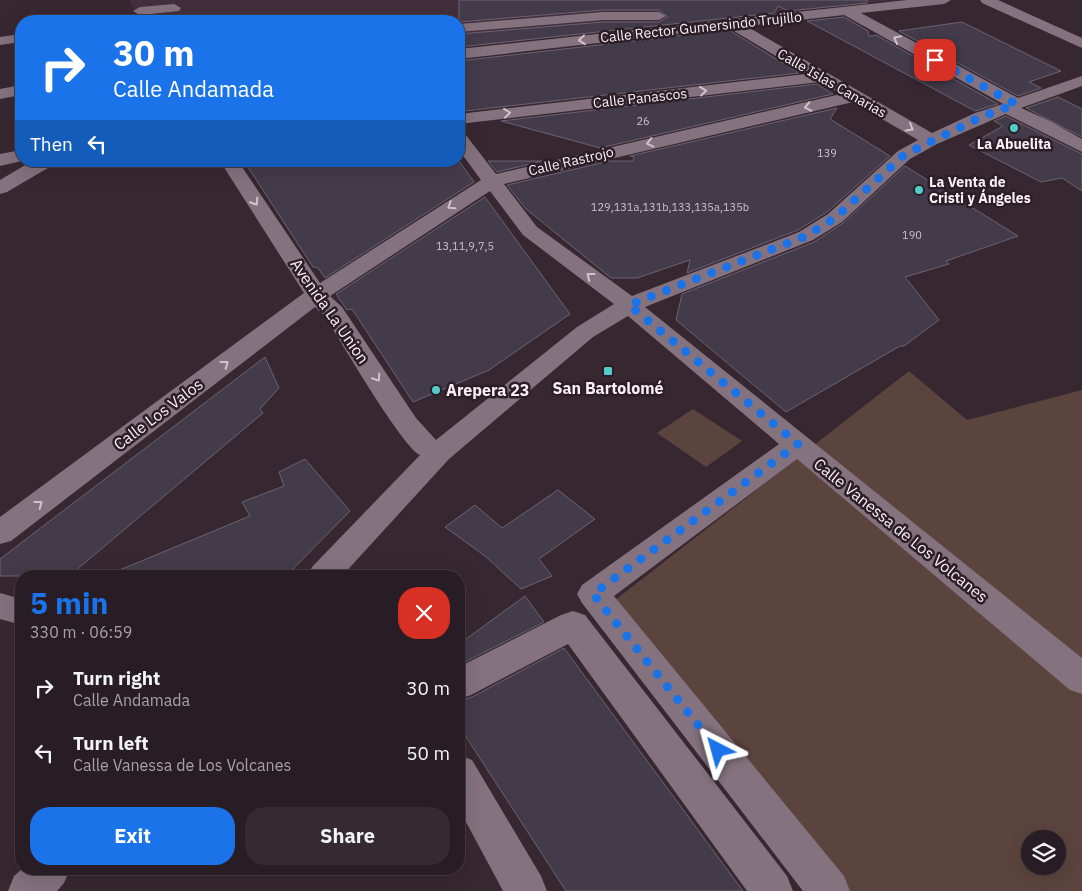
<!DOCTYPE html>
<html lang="en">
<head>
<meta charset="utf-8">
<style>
  body { margin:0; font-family:"IBM Plex Sans",sans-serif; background:#352a32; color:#f1f3f6; height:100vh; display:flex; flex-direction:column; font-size:19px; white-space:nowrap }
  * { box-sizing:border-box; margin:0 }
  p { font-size:16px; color:#a5a2a7 }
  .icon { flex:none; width:28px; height:28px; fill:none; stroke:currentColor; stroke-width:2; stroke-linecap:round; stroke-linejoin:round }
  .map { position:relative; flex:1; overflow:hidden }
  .side { position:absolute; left:15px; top:570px; width:450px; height:305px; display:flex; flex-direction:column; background:#291d25; border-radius:20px; box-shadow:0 5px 20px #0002,0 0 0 1px #453b42 }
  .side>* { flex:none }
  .guide { position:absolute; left:15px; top:15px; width:450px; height:152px; border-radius:20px; box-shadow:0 5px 20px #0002,0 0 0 1px #453b42; background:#1a73e8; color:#fff; overflow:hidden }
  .controls { position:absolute; left:1021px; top:830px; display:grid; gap:10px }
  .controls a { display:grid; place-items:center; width:45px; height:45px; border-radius:50%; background:#291d25; box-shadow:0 5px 20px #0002,0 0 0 1px #453b42; font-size:25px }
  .pin { position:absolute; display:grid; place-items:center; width:42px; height:42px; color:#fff; margin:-21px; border-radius:10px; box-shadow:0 2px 8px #0006 }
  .me { position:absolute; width:55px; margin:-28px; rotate:321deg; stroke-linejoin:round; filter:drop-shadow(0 0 4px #0008) }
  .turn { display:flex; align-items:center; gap:18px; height:105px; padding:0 15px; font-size:22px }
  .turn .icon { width:65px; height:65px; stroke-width:2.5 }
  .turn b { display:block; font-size:35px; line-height:42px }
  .then { display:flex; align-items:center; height:48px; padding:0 15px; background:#0003; gap:10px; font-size:19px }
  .round { display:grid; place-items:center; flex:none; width:52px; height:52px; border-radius:20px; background:#352a32 }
  .summary { display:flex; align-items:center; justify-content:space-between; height:85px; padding:0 15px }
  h1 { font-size:30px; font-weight:800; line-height:38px; color:#1a73e8 }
  .cta { display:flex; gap:10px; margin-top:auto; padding:10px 15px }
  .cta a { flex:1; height:58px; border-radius:20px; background:#1a73e8; color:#fff; font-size:20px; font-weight:800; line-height:58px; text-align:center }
  .cta a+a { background:#352a32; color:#f1f3f6 }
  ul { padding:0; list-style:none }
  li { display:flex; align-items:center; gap:15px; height:65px; padding:0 15px }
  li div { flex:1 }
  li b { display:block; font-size:19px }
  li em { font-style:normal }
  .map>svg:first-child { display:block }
  .built { fill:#432e3c }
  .green { fill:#5b443d; fill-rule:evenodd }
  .building { fill:#443b4a; stroke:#6c6273 }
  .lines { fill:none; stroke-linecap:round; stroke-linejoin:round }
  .minor { fill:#84727e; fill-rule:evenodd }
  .oneway { stroke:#d0c3cb }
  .route { stroke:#1a73e8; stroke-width:9; stroke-dasharray:0 16.2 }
  .poi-dot { fill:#52cdcc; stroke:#2c1e27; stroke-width:2 }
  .labels { text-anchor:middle; stroke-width:5; stroke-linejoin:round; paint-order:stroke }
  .far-number-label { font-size:11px; fill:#ccc2ca }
  .far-street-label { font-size:14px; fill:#f9eff5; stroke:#2c1e27 }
  .far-poi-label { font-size:14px; font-weight:bold; fill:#f9eff5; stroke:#2c1e27 }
  .street-label { font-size:16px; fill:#f9eff5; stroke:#2c1e27 }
  .poi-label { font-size:16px; font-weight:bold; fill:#f9eff5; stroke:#2c1e27 }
</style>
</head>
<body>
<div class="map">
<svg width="1082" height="891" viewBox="0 0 1082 891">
  <rect width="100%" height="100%" fill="#372731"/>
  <polygon class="built" points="129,0 897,0 459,48 459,21 140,21"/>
  <g class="green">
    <path d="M909,371L967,420L1082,390V891H803L596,615ZM1030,839H1058V866H1030Z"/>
    <polygon points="693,409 742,441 706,467 657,433"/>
  </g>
  <g class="building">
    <polygon points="459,0 867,0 867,3 788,11 778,6 774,13 459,47 459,34 603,22 659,22 668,17 659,10 603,10 459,22"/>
    <polygon points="844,17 868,31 869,36 876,35 998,104 975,111 807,21"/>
    <polygon points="962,22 1061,71 1029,82 1041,88 1018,96 899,31"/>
    <polygon points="729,30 799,73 465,111 459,110 459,61"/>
    <polygon points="817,84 833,94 600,148 501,121"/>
    <polygon points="1058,97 1082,109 1082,137 1026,108"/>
    <polygon points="837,108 830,119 890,156 827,212 798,230 687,273 690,260 637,278 611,278 526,209 507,185 609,161 633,161 634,157 630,156"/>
    <polygon points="1006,116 1082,154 1082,191 1062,178 1041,182 969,145 1003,126 994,121"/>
    <polygon points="244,161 459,161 474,182 325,278 318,268 313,267"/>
    <polygon points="488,161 543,161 497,172"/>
    <polygon points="905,166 1018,236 946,261 949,264 905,277 939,320 904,346 900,346 786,412 676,320 682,294 814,242 843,223"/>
    <polygon points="485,197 570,314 489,370 413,402 352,309 347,310 336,294"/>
    <polygon points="265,357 279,388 260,409 263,413 69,576 0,576 0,559"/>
    <polygon points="305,459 350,511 286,576 105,576 250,516 242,502 284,486 279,472"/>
    <polygon points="558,490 595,519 539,559 552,576 521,589 485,556 445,527 475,505 502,528"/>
    <polygon points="525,596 544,622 459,665 459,644"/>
    <polygon points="564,648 743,891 566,891 459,726 459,701 472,697"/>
  </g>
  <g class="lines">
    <g class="minor">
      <path d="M907,0H951L944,4L861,13L1018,98L1082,76V86L1021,108L1050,121L1082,139V152L1006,114L937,144L910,159L842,222L813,240L645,307L1082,658V694L1070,690L797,459L614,596L844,876L850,891H803L582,603L577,594L582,585L779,444L628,316L593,337L449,459L342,576H307L312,567L420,455C402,447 340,340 325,316L315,307L11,541L0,544V517L304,293L220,161H238L320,283L481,180L459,150V133L465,134L496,174L841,94L820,82L459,124V114L806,74L729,28L459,59V49ZM844,15L1003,104L975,113L932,133L746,26ZM853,102L918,140L898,151L828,214L799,232L632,296L537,227L504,184ZM490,191L523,235L614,304L577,327L436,440L416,418L342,307L330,296Z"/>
      <polygon points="980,0 998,0 1082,38 1082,48 982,3"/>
      <polygon points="174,4 181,8 179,11 140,15 133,11 140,7"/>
      <polygon points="603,12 659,12 666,16 659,20 603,20 459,32 459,24"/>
      <polygon points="21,34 21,42 0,45 0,37"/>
      <polygon points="21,85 21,95 0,99 0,89"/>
      <polygon points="21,150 22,161 0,166 0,154"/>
      <polygon points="32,161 55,161 53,165 7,192 0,194 0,180"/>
      <polygon points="0,593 21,599 21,625 0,619"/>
      <polygon points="573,611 585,615 787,876 793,891 747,891 568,644 471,695 459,699 459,667 561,615"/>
      <polygon points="459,755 472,760 541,876 547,891 503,891 459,809"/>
      <polygon points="22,869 70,869 64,883 57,891 8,891 14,876"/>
    </g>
  </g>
  <defs><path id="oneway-chevron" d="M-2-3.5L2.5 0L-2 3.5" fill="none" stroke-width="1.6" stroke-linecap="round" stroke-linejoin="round" transform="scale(1.25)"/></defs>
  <g class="oneway">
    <use href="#oneway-chevron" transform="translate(897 39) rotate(-151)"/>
    <use href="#oneway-chevron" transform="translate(582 40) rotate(174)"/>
    <use href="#oneway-chevron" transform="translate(703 91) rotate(-6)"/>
    <use href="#oneway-chevron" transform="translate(808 107) rotate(167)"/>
    <use href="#oneway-chevron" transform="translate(507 113) rotate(-6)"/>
    <use href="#oneway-chevron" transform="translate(910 128) rotate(30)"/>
    <use href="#oneway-chevron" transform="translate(650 143) rotate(167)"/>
    <use href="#oneway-chevron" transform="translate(255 202) rotate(57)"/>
    <use href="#oneway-chevron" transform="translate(451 206) rotate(147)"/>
    <use href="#oneway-chevron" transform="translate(590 276) rotate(-143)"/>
    <use href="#oneway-chevron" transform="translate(225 364) rotate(-37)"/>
    <use href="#oneway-chevron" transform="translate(377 378) rotate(57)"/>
    <use href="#oneway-chevron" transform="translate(39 504) rotate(-37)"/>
  </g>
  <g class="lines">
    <polyline class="route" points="718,750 593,594 798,444 629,305 806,236 835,218 904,155 981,117 1016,104 935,60"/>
  </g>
  <g class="poi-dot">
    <circle cx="1014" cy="128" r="5"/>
    <circle cx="919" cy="190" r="5"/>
    <rect x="603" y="366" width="10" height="10" rx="2.5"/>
    <circle cx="436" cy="390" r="5"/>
  </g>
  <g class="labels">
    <g class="far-number-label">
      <text x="643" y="125">26</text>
      <text x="827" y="157">139</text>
      <text x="670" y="211">129,131a,131b,133,135a,135b</text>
      <text x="912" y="239">190</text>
      <text x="465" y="250">13,11,9,7,5</text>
    </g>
    <g class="far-street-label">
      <text transform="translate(701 27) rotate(-6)" y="5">Calle Rector Gumersindo Trujillo</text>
      <text transform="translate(832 83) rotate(30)" y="5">Calle Islas Canarias</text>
      <text transform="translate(640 98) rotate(-6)" y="5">Calle Panascos</text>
      <text transform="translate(571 161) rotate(-13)" y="5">Calle Rastrojo</text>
    </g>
    <g class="far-poi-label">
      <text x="1014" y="149">La Abuelita</text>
      <text x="929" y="187" text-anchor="start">La Venta de<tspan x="929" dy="16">Cristi y Ángeles</tspan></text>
    </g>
    <g class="street-label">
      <text transform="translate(330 311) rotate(55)" y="6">Avenida La Union</text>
      <text transform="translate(158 414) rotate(-37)" y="6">Calle Los Valos</text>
      <text transform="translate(901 530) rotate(39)" y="6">Calle Vanessa de Los Volcanes</text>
    </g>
    <g class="poi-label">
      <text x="608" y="394">San Bartolomé</text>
      <text x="446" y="396" text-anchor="start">Arepera 23</text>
    </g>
  </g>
</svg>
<div class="controls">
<a><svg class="icon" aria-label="layers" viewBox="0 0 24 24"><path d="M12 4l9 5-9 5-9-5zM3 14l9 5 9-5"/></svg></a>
</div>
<div class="pin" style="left:935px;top:60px;background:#d93025"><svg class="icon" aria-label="arrive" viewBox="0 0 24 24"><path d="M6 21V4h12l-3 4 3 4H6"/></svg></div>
<svg class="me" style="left:718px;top:750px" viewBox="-20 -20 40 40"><path d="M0-17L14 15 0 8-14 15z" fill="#1a73e8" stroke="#fff" stroke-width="4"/></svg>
<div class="guide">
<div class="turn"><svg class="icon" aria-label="right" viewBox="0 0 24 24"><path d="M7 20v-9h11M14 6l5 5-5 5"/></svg><div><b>30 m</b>Calle Andamada</div></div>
<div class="then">Then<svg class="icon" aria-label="left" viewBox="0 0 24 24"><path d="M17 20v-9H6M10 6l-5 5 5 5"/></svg></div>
</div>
<section class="side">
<div class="summary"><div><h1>5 min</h1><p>330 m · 06:59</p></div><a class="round" style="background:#d93025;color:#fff"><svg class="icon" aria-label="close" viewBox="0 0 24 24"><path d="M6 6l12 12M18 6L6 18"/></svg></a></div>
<ul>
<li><svg class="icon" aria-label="right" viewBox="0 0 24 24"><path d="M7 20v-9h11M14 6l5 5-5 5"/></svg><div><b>Turn right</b><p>Calle Andamada</p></div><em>30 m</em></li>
<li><svg class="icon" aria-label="left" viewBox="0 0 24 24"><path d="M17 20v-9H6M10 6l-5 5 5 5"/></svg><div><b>Turn left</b><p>Calle Vanessa de Los Volcanes</p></div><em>50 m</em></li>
</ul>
<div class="cta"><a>Exit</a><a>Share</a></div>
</section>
</div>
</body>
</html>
